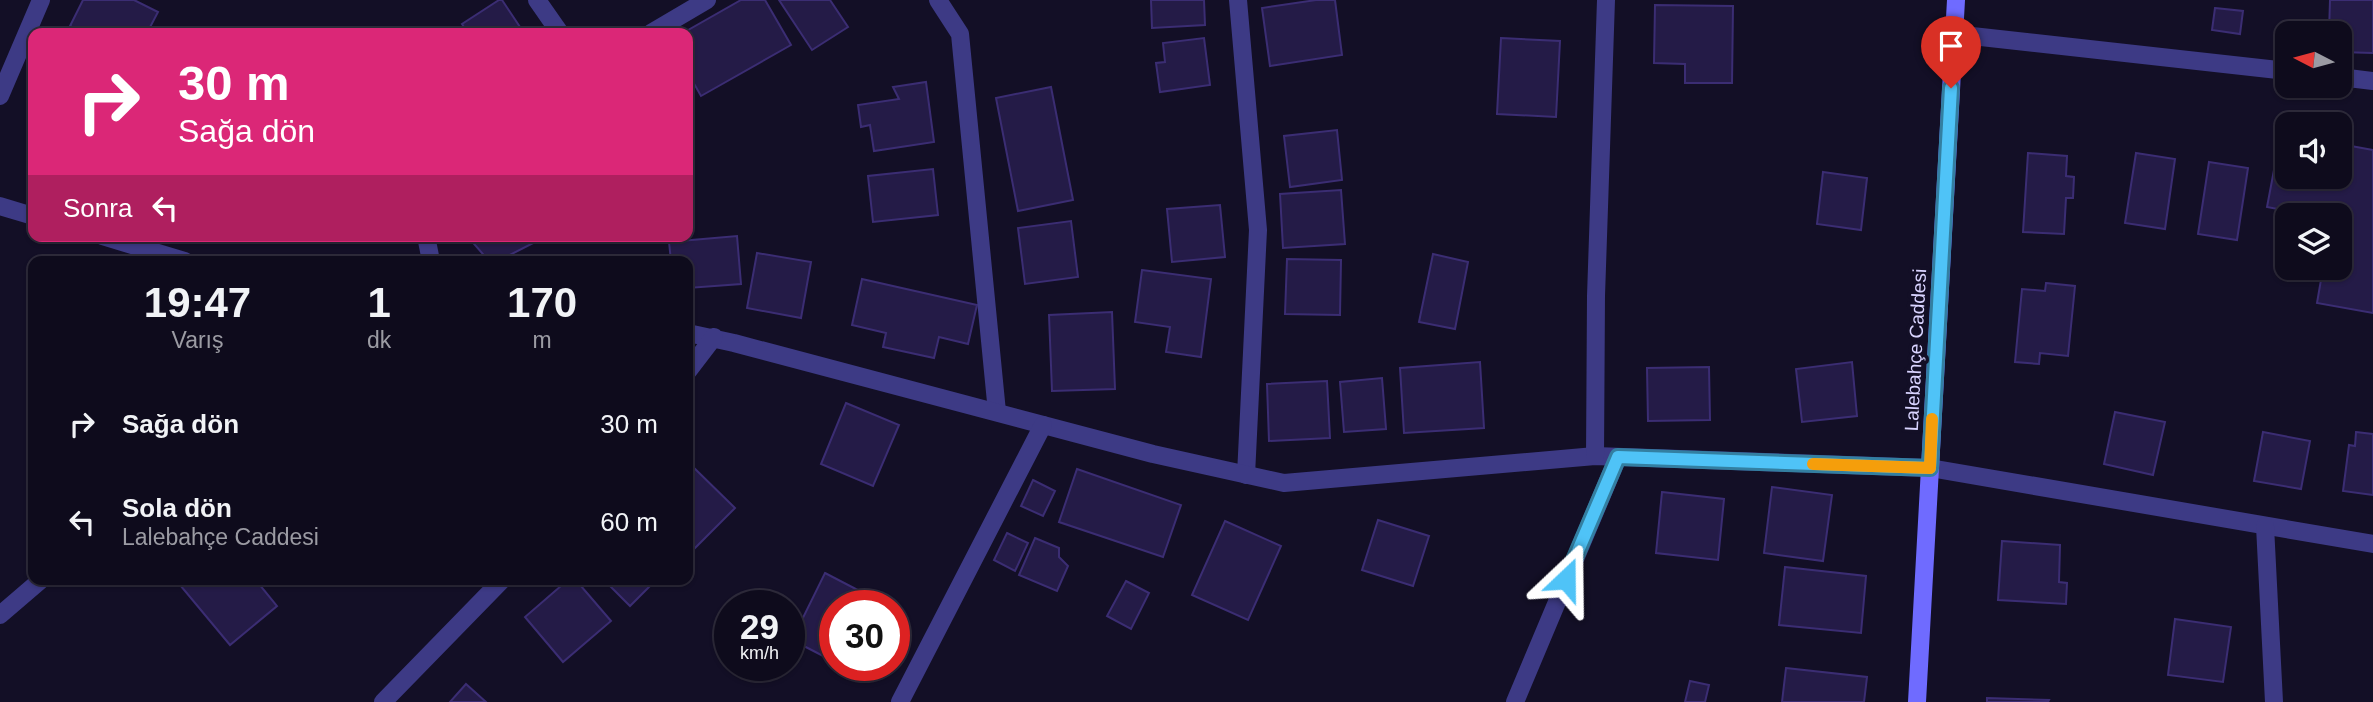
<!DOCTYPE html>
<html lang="tr">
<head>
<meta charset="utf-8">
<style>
  body { margin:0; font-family:Helvetica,sans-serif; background:#1c1929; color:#f1f3f6; height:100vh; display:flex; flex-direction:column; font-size:26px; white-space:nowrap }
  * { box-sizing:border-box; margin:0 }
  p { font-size:23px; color:#9b9ba3 }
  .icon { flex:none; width:38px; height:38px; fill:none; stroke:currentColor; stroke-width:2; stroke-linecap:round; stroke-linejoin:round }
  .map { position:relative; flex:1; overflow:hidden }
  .side { position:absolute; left:28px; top:256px; width:665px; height:329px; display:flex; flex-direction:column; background:#0e0b1c; border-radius:14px; box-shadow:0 2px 5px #0004,0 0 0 2px #2e2b3b }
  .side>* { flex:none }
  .hud { position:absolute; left:28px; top:28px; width:665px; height:214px; border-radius:14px; box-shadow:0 2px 5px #0004,0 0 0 2px #2e2b3b; background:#db2777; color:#fff; overflow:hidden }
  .needle { width:46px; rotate:276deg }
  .fabs { position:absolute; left:2275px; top:21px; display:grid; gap:14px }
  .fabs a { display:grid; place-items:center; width:77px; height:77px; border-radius:14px; background:#0e0b1c; box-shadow:0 2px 5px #0004,0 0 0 2px #2e2b3b; font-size:35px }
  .speed { position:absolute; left:714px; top:590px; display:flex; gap:14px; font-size:35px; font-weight:700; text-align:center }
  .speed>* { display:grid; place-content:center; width:91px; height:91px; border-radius:50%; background:#0e0b1c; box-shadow:0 2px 5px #0004,0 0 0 2px #2e2b3b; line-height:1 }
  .speed small { font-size:18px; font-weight:400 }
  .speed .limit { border:10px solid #d22; background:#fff; color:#111 }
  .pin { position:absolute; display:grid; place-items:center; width:60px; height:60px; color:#fff; margin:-72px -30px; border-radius:50% 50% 50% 0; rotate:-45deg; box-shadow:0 0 7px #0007 }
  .pin .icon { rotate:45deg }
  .me { position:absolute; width:77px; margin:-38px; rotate:23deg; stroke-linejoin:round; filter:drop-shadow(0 0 5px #0008) }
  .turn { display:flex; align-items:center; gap:24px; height:147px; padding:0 35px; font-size:32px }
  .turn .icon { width:91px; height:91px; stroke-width:2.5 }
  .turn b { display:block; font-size:49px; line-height:60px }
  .then { display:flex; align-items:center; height:66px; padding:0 35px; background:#0003; gap:14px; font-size:26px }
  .eta { display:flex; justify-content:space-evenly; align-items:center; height:119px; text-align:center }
  .eta b { font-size:42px; font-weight:700; line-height:49px }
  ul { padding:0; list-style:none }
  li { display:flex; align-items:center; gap:21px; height:98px; padding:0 35px }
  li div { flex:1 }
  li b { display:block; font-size:26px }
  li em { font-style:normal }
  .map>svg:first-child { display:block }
  .building { fill:#241b47; stroke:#3b2d73; stroke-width:2 }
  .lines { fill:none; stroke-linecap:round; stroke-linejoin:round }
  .street { stroke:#3d3a85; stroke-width:18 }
  .secondary { stroke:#6f6bff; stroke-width:18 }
  .route-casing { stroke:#337fa1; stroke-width:18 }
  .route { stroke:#4fc3f7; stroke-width:12 }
  .slow { stroke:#f59e0b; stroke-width:12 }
  .labels { text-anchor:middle; stroke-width:7; stroke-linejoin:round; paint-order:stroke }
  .street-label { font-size:19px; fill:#d9d4ff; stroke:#130f26 }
</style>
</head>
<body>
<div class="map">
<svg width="2373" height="702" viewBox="0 0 2373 702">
  <rect width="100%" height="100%" fill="#130f26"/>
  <g class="building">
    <polygon points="83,0 134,0 158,12 147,33 84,33 70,26"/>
    <polygon points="499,0 502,0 524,33 468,33 462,24"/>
    <polygon points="741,0 765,0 791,45 701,96 688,73 688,33 683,33"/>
    <polygon points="779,0 830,0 848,27 812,50"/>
    <polygon points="1151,0 1204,0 1205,25 1152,28"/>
    <polygon points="1316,0 1335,0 1342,55 1270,66 1262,8"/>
    <polygon points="2330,0 2373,0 2373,53 2340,52 2340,33 2329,33"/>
    <polygon points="1655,5 1733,6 1732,83 1685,83 1685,64 1654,63"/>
    <polygon points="2215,8 2243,11 2240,34 2212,30"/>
    <polygon points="1204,38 1210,85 1160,92 1156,63 1165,62 1163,43"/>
    <polygon points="1501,38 1560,41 1556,117 1497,114"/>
    <polygon points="926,82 934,142 874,151 870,125 861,127 858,105 899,99 893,87"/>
    <polygon points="1051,87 1073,200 1018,211 996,98"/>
    <polygon points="1337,130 1342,180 1290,187 1284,136"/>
    <polygon points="2281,133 2287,135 2287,177 2340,177 2340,144 2373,150 2373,313 2317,303 2323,268 2340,268 2340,215 2309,215 2267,207"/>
    <polygon points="2028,153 2067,156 2066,176 2074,177 2073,198 2066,198 2064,234 2023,232"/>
    <polygon points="2136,153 2175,159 2165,229 2125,223"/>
    <polygon points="2209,162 2248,168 2237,240 2198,234"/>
    <polygon points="933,169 938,215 873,222 868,176"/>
    <polygon points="1823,172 1867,178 1861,230 1817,224"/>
    <polygon points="1341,190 1345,244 1283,248 1280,194"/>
    <polygon points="1220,205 1225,257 1172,262 1167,209"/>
    <polygon points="1071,221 1078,277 1025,284 1018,228"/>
    <polygon points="542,236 543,238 498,261 489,261 468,237"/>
    <polygon points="737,236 741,284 688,288 688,261 671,261 669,242"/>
    <polygon points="757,253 811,262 801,318 747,308"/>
    <polygon points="1433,254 1468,262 1455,329 1419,322"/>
    <polygon points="1287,259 1341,260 1340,315 1285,314"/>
    <polygon points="1142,270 1211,279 1201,357 1166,352 1170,327 1135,322"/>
    <polygon points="862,279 977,305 968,344 939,337 934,358 883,347 886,333 852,325"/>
    <polygon points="2046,283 2075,286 2068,356 2040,353 2039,364 2015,362 2022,289 2045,291"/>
    <polygon points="1112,312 1115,389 1052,391 1049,315"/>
    <polygon points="1480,362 1484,428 1404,433 1400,368"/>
    <polygon points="1852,362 1857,416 1802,422 1796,369"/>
    <polygon points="1709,367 1710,420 1648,421 1647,368"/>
    <polygon points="1382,378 1386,429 1344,432 1340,382"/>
    <polygon points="1327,381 1330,438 1269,441 1267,384"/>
    <polygon points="846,403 899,425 873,486 821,464"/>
    <polygon points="2115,412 2165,422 2153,475 2104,464"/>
    <polygon points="2263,432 2310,441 2301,489 2254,481"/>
    <polygon points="2356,432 2373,434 2373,495 2343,491 2349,445 2355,446"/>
    <polygon points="688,462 735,508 693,550 688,545"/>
    <polygon points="1077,469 1181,505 1163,557 1059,522"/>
    <polygon points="1033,480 1055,491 1043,516 1021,506"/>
    <polygon points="1772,487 1832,495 1823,561 1764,553"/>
    <polygon points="1662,492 1724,499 1718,560 1656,553"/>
    <polygon points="1378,520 1429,536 1413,586 1362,570"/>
    <polygon points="1225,521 1281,546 1248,620 1192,595"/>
    <polygon points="1007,533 1028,543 1015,571 994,560"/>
    <polygon points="1035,538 1059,548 1059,557 1068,566 1057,591 1019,575"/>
    <polygon points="2002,541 2060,545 2059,582 2067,583 2066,604 1998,600"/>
    <polygon points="1785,567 1866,576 1861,633 1779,625"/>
    <polygon points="825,573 879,601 877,606 835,606 835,662 792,640"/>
    <polygon points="175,579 255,579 277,606 230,645"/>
    <polygon points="569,579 575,579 611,621 563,662 525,617"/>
    <polygon points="603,579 657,579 630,606"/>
    <polygon points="1126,581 1149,593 1131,629 1107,616"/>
    <polygon points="2175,619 2231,627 2223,682 2168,675"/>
    <polygon points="1786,668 1867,677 1864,702 1782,702"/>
    <polygon points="1690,681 1709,685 1705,702 1685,702"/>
    <polygon points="466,684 486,702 450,702"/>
    <polygon points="1987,698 2049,700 2048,702 1987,702"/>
  </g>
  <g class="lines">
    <g class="street">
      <polyline points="537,0 560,33"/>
      <polyline points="938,0 960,34 997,412"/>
      <polyline points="1238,0 1258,230 1246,475"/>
      <polyline points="651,33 707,0"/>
      <polyline points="1954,34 2287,71"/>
      <polyline points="2340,77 2373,81"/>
      <polyline points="0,96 41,0"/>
      <polyline points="0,206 33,216"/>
      <polyline points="102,236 185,261"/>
      <polyline points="426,236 431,261"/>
      <polyline points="688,333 734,343 1153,454 1284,483 1595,456 1930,468 2373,544"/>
      <polyline points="688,371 714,337"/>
      <polyline points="1595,456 1596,296 1606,0"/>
      <polyline points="2265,526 2274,702"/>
      <polyline points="0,615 42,579"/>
      <polyline points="383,702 503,579"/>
      <polyline points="900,702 1043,425"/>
      <polyline points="1515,702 1618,457"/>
    </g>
    <polyline class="secondary" points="1917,702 1956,0"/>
  </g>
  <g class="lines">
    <defs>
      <polyline id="route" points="1566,579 1618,457 1930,468 1951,88"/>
    </defs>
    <use href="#route" class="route-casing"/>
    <use href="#route" class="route"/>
    <polyline class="slow" points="1813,464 1930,468 1932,419"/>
  </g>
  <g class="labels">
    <g class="street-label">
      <text transform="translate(1915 350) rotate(-87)" y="7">Lalebahçe Caddesi</text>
    </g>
  </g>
</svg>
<div class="fabs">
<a><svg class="needle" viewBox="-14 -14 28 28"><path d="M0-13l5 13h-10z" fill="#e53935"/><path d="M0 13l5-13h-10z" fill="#9b9ba3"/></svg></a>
<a><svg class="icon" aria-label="sound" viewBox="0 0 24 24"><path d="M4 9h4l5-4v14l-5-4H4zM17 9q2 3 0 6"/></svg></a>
<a><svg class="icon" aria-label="layers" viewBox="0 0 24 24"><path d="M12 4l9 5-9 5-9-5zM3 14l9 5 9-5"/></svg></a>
</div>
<div class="speed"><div>29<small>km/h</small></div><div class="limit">30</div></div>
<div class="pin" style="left:1951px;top:88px;background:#d93025"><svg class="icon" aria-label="arrive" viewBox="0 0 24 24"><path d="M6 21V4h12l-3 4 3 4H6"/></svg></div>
<svg class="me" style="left:1566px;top:579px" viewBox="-20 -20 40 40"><path d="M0-17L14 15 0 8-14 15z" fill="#4fc3f7" stroke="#fff" stroke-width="4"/></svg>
<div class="hud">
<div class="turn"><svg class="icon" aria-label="right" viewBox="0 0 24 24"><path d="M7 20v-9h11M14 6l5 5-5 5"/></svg><div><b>30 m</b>Sağa dön</div></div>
<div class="then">Sonra<svg class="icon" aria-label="left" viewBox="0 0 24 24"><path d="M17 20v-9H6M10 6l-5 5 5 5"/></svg></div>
</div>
<section class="side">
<div class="eta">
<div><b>19:47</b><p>Varış</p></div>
<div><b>1</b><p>dk</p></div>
<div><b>170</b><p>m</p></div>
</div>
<ul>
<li><svg class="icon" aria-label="right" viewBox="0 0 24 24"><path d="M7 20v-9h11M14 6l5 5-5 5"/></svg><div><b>Sağa dön</b></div><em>30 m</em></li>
<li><svg class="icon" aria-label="left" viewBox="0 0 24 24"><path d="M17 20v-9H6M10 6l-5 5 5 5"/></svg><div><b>Sola dön</b><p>Lalebahçe Caddesi</p></div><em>60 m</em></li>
</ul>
</section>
</div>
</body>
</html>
